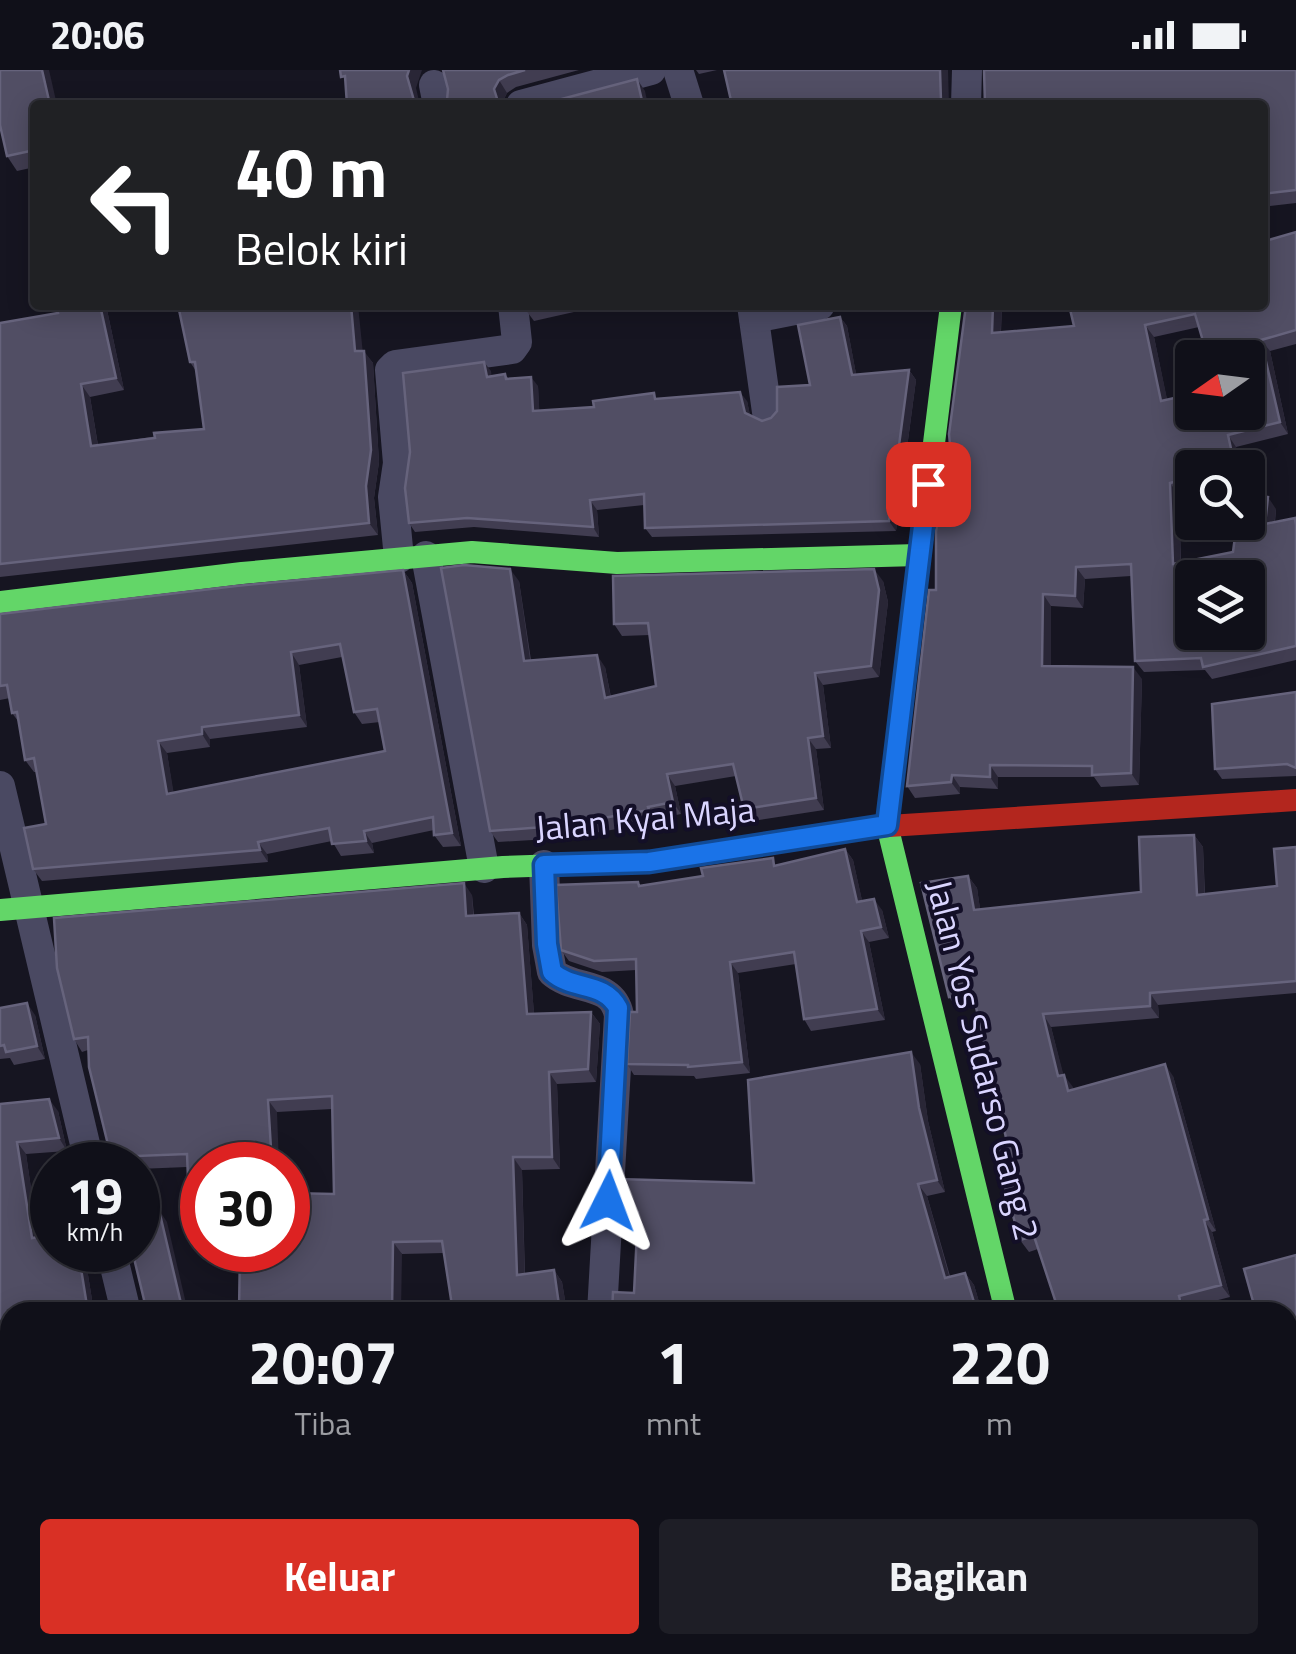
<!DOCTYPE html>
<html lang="id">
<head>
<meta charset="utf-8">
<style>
  body { margin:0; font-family:"Titillium Web",sans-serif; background:#1e1e26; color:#f1f3f6; height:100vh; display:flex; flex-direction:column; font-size:38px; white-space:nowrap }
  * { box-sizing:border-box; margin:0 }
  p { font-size:32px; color:#9c9da2 }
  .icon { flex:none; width:55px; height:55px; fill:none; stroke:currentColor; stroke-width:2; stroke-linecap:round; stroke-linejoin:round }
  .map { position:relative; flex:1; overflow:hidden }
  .panel { position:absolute; left:0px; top:1232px; width:1298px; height:352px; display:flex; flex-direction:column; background:#101019; border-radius:30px 30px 0 0; box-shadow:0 5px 25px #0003,0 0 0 2px #303038 }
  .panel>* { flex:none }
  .guide { position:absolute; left:30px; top:30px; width:1238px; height:210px; border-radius:10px; box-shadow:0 5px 25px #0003,0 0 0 2px #303038; background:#202124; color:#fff; overflow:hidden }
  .needle { width:65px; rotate:256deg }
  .tools { position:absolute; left:1175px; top:270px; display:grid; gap:20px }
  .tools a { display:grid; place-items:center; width:90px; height:90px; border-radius:10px; background:#101019; box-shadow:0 5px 25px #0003,0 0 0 2px #303038; font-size:50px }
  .speed { position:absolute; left:30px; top:1072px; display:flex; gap:20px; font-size:50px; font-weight:700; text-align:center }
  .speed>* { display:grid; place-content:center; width:130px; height:130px; border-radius:50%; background:#101019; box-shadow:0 5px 25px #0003,0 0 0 2px #303038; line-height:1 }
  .speed small { font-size:25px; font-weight:400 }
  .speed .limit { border:15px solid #d22; background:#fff; color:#111 }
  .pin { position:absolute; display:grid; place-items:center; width:85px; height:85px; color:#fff; margin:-42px; border-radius:20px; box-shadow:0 5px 15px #0006 }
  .me { position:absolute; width:110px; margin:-55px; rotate:3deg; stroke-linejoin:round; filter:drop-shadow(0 0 8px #0008) }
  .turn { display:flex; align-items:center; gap:35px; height:210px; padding:0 40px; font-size:45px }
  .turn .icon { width:130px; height:130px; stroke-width:2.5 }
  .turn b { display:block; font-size:70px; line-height:85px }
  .eta { display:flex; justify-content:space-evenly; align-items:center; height:170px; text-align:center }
  .eta b { font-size:60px; font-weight:700; line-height:70px }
  .cta { display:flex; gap:20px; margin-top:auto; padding:20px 40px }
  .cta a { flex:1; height:115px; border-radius:10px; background:#d93025; color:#fff; font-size:40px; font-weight:700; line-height:115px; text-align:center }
  .cta a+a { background:#1e1e26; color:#f1f3f6 }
  .status { display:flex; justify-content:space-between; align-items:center; height:70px; padding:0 50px; background:#101019; direction:ltr }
  .status svg { height:28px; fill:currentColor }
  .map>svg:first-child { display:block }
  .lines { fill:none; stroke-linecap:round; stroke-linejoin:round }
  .street { stroke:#4a4962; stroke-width:30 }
  .fast { stroke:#63d668; stroke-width:22 }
  .jam { stroke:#b3261e; stroke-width:22 }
  .wall { fill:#413d51; fill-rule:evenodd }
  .shaded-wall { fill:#292636 }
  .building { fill:#514e64; stroke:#66637c; stroke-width:2.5; fill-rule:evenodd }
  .route-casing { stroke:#114b97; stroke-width:25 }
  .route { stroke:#1a73e8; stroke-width:18 }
  .labels { text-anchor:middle; stroke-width:8; stroke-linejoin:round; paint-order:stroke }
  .street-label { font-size:35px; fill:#dad5ff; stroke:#130f27 }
</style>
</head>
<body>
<div class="status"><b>20:06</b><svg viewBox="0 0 49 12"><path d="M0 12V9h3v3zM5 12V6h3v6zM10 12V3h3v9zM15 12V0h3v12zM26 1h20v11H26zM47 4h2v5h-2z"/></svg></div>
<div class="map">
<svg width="1296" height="1584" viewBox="0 0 1296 1584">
  <rect width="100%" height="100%" fill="#161521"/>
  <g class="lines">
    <g class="street">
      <polyline points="678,0 689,35"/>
      <polyline points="434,15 438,35"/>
      <polyline points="521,35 651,0"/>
      <polyline points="966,35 967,0"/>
      <polyline points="752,235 767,342"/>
      <polyline points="754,248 820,235"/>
      <polyline points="426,486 484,798"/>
      <polyline points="399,488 393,427 398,393 390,300 395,295 512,279 517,272 513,235"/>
      <polyline points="0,716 90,1095"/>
      <path d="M544,795L547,875L552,902C574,922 612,910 619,945L602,1242"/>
      <polyline points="111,1180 126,1242"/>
      <polyline points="0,1281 10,1280"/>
      <polyline points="208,1575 210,1584"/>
      <polyline points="1092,1575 1094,1584"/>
    </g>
    <g class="fast">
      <polyline points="951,235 887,755 1006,1242"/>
      <polyline points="0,532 242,503 472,482 617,493 918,485"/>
      <polyline points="0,840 503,797 649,792 873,757"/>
    </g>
    <polyline class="jam" points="873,757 1296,730"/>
  </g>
  <g class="wall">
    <polygon points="443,0 579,0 516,17 507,23 503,31 447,30 448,19"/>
    <polygon points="696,0 717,0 699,4"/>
    <polygon points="1296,0 1296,133 1262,137 1262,35"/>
    <polygon points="35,35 35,97 17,101 7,86"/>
    <path d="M1296,162V274L1270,281L1288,364L1236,377L1241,398H1192V421L1179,425L1181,492L1233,482L1276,439L1275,452L1296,450V590L1212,609L1205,600L1144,602L1135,591L1131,506L1085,509L1083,538L1051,536V596L1142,609L1139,715L1101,717L1094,707H998V719L960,717V724L915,728L907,716L936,520L954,418L1002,235L1001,262L1074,256ZM1199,257L1248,342L1167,330L1154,267Z"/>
    <polygon points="106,235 124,320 90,327 98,375 204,359 196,301 190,292 363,281 373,293 379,392 374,428 378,465 0,507 0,253"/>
    <polygon points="525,235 605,235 534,251 525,239"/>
    <polygon points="840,247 847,256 856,304 909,300 916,310 896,461 652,467 645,458 644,435 597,440 599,467 474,457 415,462 409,453 410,382 491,301 491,306 505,304 509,309 538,316 539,341 594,337 658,329 747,331 750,346 762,351 771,348 810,315"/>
    <path d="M403,500L412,513L461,776L443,777L434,765V760L372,773L374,783L341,786L332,771L267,784L268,792L42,811L33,799L46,754L37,702H34L25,690L18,651L12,643L10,628L0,630V544ZM342,587L354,642L362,654L380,652L385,681L173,722L167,683L210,677V669L307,657L299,595Z"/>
    <polygon points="519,511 531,590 605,597 611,627 656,616 650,565 622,566 614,554 883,511 888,532 879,607 823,615 831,678 816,679 824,740 752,751 744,739 736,706 675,716 681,744 656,749 657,752 565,768 498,772 490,761"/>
    <polygon points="1296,622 1296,706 1222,709 1215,699"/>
    <polygon points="1194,765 1203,777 1205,824 1277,816 1296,777 1296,923 1158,935 1159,948 1051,957 1063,1005 1073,1019 1173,1006 1216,1161 1212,1162 1230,1227 1187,1238 1038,1179 1029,1182 1020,1170 1007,1072 976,937 958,940 949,927 968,806 977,818 980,839 1141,822"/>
    <polygon points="845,779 853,790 862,831 882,840 889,868 869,872 885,950 811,961 804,949 796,894 738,903 750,1003 696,1009 694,1006 634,1005 627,994 637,942 636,900 602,902 569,891 561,880 641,816 778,795"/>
    <polygon points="472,825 474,845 519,843 527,855 534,944 591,942 600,954 596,1012 557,1014 560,1099 522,1100 525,1204 554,1200 562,1212 567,1242 444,1183 402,1184 334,1124 332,1039 277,1042 202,1095 202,1120 196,1120 188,1108 187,1097 138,1099 138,1095 116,1095 111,1087 88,980 82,982 74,969"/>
    <polygon points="0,938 35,945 45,989 14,995 10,988 0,989"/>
    <polygon points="920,994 928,1051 945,1122 927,1126 950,1206 965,1203 974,1215 982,1242 612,1242 634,1223 637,1154 626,1153 617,1141 754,1113"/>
    <polygon points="0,1034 58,1041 67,1081 26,1084 38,1167 52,1180 84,1180 94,1242 10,1242 10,1262 0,1263"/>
    <polygon points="1296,1185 1296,1363 1288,1351 1288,1242"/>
    <polygon points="1288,1425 1296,1439 1296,1490 1289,1492 1296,1518 1296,1584 1288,1575"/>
  </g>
  <g class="shaded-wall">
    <polygon points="42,0 49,0 57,35 50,35"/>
    <polygon points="409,0 422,0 416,18 420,35 415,35 407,6"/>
    <polygon points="940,0 948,0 949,35 944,35 941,31"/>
    <polygon points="637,9 645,21 648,35 643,35"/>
    <polygon points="499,10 507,23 503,31 504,35 499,35 494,19"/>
    <polygon points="100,235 106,235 124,320 116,308"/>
    <polygon points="351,235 358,235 364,294 355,281"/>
    <polygon points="993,235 1002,235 1000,275 992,263"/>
    <polygon points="840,247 847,256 858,314 852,305"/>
    <polygon points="1145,255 1154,267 1170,343 1161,331"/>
    <polygon points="1261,270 1270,281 1288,364 1280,352"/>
    <polygon points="364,281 373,293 379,392 374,428 378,465 369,453 366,416"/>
    <polygon points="484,292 491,301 493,316 487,307"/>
    <polygon points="909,300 916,310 896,461 889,451"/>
    <polygon points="531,307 538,316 540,351 533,341"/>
    <polygon points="81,314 90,327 100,388 91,376"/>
    <polygon points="740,322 747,331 752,353 745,343"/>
    <polygon points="1228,365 1236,377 1241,398 1235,397"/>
    <polygon points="1170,413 1179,425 1181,506 1173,494"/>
    <polygon points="1268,427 1276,439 1273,466 1265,454"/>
    <polygon points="590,430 597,440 599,467 593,457"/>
    <polygon points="1076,497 1085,509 1083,538 1075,526"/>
    <polygon points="510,499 519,511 532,603 524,591"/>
    <polygon points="874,499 883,511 888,532 879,607 871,596"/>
    <polygon points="403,500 412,513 461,776 452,763"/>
    <polygon points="1043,524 1051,536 1051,608 1042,596"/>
    <polygon points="291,582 299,595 307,657 299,645"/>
    <polygon points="597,585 605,597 613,639 605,628"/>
    <polygon points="1133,597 1142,609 1139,715 1131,703"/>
    <polygon points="815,603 823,615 831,678 823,666"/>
    <polygon points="202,657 210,669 210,677 202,664"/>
    <polygon points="808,668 816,679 824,740 816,728"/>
    <polygon points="158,671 167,683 176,736 167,724"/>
    <polygon points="990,695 998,707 998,719 990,707"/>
    <polygon points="667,704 675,716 681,744 673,732"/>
    <polygon points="952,705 960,717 960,724 951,712"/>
    <polygon points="364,761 372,773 374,783 366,771"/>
    <polygon points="1194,765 1203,777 1205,837 1197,825"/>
    <polygon points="258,772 267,784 268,792 260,780"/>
    <polygon points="845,779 853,790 865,843 857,832"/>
    <polygon points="968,806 977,818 982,852 974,840"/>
    <polygon points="464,813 472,825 474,858 466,846"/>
    <polygon points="874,829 882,840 889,868 881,857"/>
    <polygon points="519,843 527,855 535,956 527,944"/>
    <polygon points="861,861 869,872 885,950 877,939"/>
    <polygon points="730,892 738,903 750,1003 742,992"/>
    <polygon points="1150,923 1158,935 1159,948 1150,936"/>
    <polygon points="27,933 35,945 45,989 37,976"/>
    <polygon points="591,942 600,954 596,1012 588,999"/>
    <polygon points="1043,944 1051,957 1067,1018 1058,1006"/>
    <polygon points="911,982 920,994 928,1051 945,1122 937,1110 919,1038"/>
    <polygon points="1165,994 1173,1006 1216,1161 1208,1149"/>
    <polygon points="549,1002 557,1014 560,1099 552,1087"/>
    <polygon points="1064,1005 1073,1017 1077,1033 1068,1021"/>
    <polygon points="49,1029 58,1041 67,1081 59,1068"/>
    <polygon points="268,1030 277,1042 279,1095 272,1095"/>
    <polygon points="17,1072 26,1084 40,1180 32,1168"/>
    <polygon points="513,1087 522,1100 525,1217 517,1205"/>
    <polygon points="918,1114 927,1126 953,1220 945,1208"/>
    <polygon points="159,1140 167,1152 188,1242 183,1242"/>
    <polygon points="1204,1150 1212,1162 1230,1227 1221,1215"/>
    <polygon points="393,1172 402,1184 401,1242 392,1242"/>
    <polygon points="78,1180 84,1180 94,1242 88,1242"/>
    <polygon points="554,1200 562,1212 567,1242 560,1242"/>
    <polygon points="965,1203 974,1215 982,1242 977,1242"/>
    <polygon points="1179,1226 1187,1238 1188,1242 1183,1242"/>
    <polygon points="1288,1425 1296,1439 1296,1460"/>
    <polygon points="1288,1489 1296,1518 1296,1537 1288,1506"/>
    <polygon points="180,1575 189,1575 188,1584 182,1584"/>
    <polygon points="446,1575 454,1575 455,1584 447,1584"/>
    <polygon points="1040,1575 1048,1575 1049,1584 1041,1584"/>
  </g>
  <g class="building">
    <polygon points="0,0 42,0 50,35 35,35 35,80 7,86 0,55"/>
    <polygon points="340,0 409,0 407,6 415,34 416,35 347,35 345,6 341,7"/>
    <polygon points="443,0 525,0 508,5 499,10 494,19 499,35 443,35 447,30 448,19"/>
    <polygon points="724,0 940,0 941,31 945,35 732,35"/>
    <polygon points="984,0 1296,0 1296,120 1262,124 1262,35 985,35"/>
    <polygon points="637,9 643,35 539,35"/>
    <path d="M1296,162V260L1261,270L1280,352L1228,365L1235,397L1192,398V407L1170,413L1173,494L1233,482L1237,452H1248V424L1268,427L1265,454L1295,448L1296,455V576L1203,597L1201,588L1135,591L1131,494L1076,497L1075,526L1043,524L1042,596L1133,597L1131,703L1092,705V696L990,695V707L952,705L951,712L907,716L929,520H936V462L942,417L954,418L949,364L966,235H993L992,263L1074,256L1069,235H1262V172ZM1195,244L1208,288H1248V342H1192V324L1161,331L1145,255ZM1192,508H1248V562H1192Z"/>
    <polygon points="56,235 100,235 116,308 81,314 91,376 155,368 154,363 204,359 195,292 190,292 178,235 351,235 355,281 364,281 371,380 366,416 369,453 0,494 0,253 58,243"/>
    <polygon points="525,235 542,235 525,239"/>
    <polygon points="840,247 852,305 909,300 889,451 645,458 644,424 590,430 593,457 467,448 409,453 405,418 410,382 403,303 484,292 487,307 505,304 506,309 531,307 533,341 594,337 593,331 654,323 655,329 740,322 745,343 762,351 771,348 777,341 777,317 810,315 798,255"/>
    <polygon points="464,495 510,499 524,591 597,585 605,628 656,616 648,553 614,554 613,506 874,499 879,520 871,596 815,603 823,666 808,668 816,728 744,739 733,694 667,704 673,732 648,737 649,740 557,756 490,761 441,498"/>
    <path d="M403,500L452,763L434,765L433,747L364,761L366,771L332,774L329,758L258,772L260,780L33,799L24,758L46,754L34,688L25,690L17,642L12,643L7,615L0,616V544L236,516ZM340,574L354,642L377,639L385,681L167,724L158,671L202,664V657L299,645L291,582Z"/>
    <polygon points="1296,622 1296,698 1287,694 1215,699 1212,634"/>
    <polygon points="1194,765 1197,825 1277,816 1274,779 1296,777 1296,911 1150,923 1150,936 1043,944 1058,1006 1064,1005 1068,1021 1165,994 1208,1149 1204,1150 1221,1215 1179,1226 1183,1242 1059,1242 1034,1166 1020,1170 993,1076 1007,1072 973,924 949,927 921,813 968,806 974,840 1141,822 1139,767"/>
    <polygon points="845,779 857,832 874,829 881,857 861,861 877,939 804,949 794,882 730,892 742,992 688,997 688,995 627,994 630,942 637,942 636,889 594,891 561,880 556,815 638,812 639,816 703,806 701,798 773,788 774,796"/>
    <polygon points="464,813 466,846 519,843 527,944 591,942 588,999 549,1002 552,1087 513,1087 517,1205 554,1200 560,1242 453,1242 442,1171 393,1172 392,1242 239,1242 240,1180 288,1180 288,1123 334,1124 332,1026 268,1030 272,1095 202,1095 202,1107 188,1108 187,1084 111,1087 89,997 88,967 74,969 57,898 54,848"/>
    <polygon points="27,933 37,976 6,982 4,975 0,976 0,938"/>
    <polygon points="911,982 919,1038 937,1110 918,1114 945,1208 965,1203 977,1242 612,1242 613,1222 634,1223 638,1142 617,1141 619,1109 754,1113 748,1010"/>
    <polygon points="49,1029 59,1068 17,1072 32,1168 52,1165 52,1180 78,1180 88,1242 10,1242 10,1251 0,1249 0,1034"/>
    <polygon points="159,1140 183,1242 147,1242 132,1180 138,1180 138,1144"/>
    <polygon points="1296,1185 1296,1341 1288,1343 1288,1242 1256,1242 1244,1199"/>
    <polygon points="10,1283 10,1575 180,1575 182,1584 0,1584 0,1326 2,1325 0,1286"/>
    <polygon points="1288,1427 1296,1460 1296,1475 1288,1478"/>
    <polygon points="1288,1506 1296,1537 1296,1584 1169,1584 1167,1575 1288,1575"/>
    <polygon points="251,1575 446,1575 447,1584 253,1584"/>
    <polygon points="880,1575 1040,1575 1041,1584 880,1584"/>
  </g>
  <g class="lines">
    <defs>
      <path id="route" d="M608,1131L618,938C604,911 573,921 552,902L547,874L544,795L649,792L887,755L928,414"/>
    </defs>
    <use href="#route" class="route-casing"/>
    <use href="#route" class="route"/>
  </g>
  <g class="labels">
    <g class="street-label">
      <text transform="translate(645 749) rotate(-5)" y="12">Jalan Kyai Maja</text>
      <text transform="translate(983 990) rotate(76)" y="12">Jalan Yos Sudarso Gang 2</text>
    </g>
  </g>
</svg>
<div class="tools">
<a><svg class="needle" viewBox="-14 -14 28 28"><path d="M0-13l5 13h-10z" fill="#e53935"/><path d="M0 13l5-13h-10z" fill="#9c9da2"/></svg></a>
<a><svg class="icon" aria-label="search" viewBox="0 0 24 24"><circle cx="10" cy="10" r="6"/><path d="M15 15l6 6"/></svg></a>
<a><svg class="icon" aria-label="layers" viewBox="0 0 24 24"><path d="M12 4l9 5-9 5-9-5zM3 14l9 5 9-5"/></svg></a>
</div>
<div class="speed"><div>19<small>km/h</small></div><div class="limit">30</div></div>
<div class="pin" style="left:928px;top:414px;background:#d93025"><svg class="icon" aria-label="arrive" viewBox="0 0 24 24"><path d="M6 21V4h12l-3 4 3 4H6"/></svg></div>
<svg class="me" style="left:608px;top:1131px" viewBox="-20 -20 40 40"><path d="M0-17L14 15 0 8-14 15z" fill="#1a73e8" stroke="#fff" stroke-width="4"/></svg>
<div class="guide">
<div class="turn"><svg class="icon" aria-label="left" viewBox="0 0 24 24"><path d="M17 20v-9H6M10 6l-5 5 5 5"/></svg><div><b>40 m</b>Belok kiri</div></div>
</div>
<section class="panel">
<div class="eta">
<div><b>20:07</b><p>Tiba</p></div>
<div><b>1</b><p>mnt</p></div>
<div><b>220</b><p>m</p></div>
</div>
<div class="cta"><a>Keluar</a><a>Bagikan</a></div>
</section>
</div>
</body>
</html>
